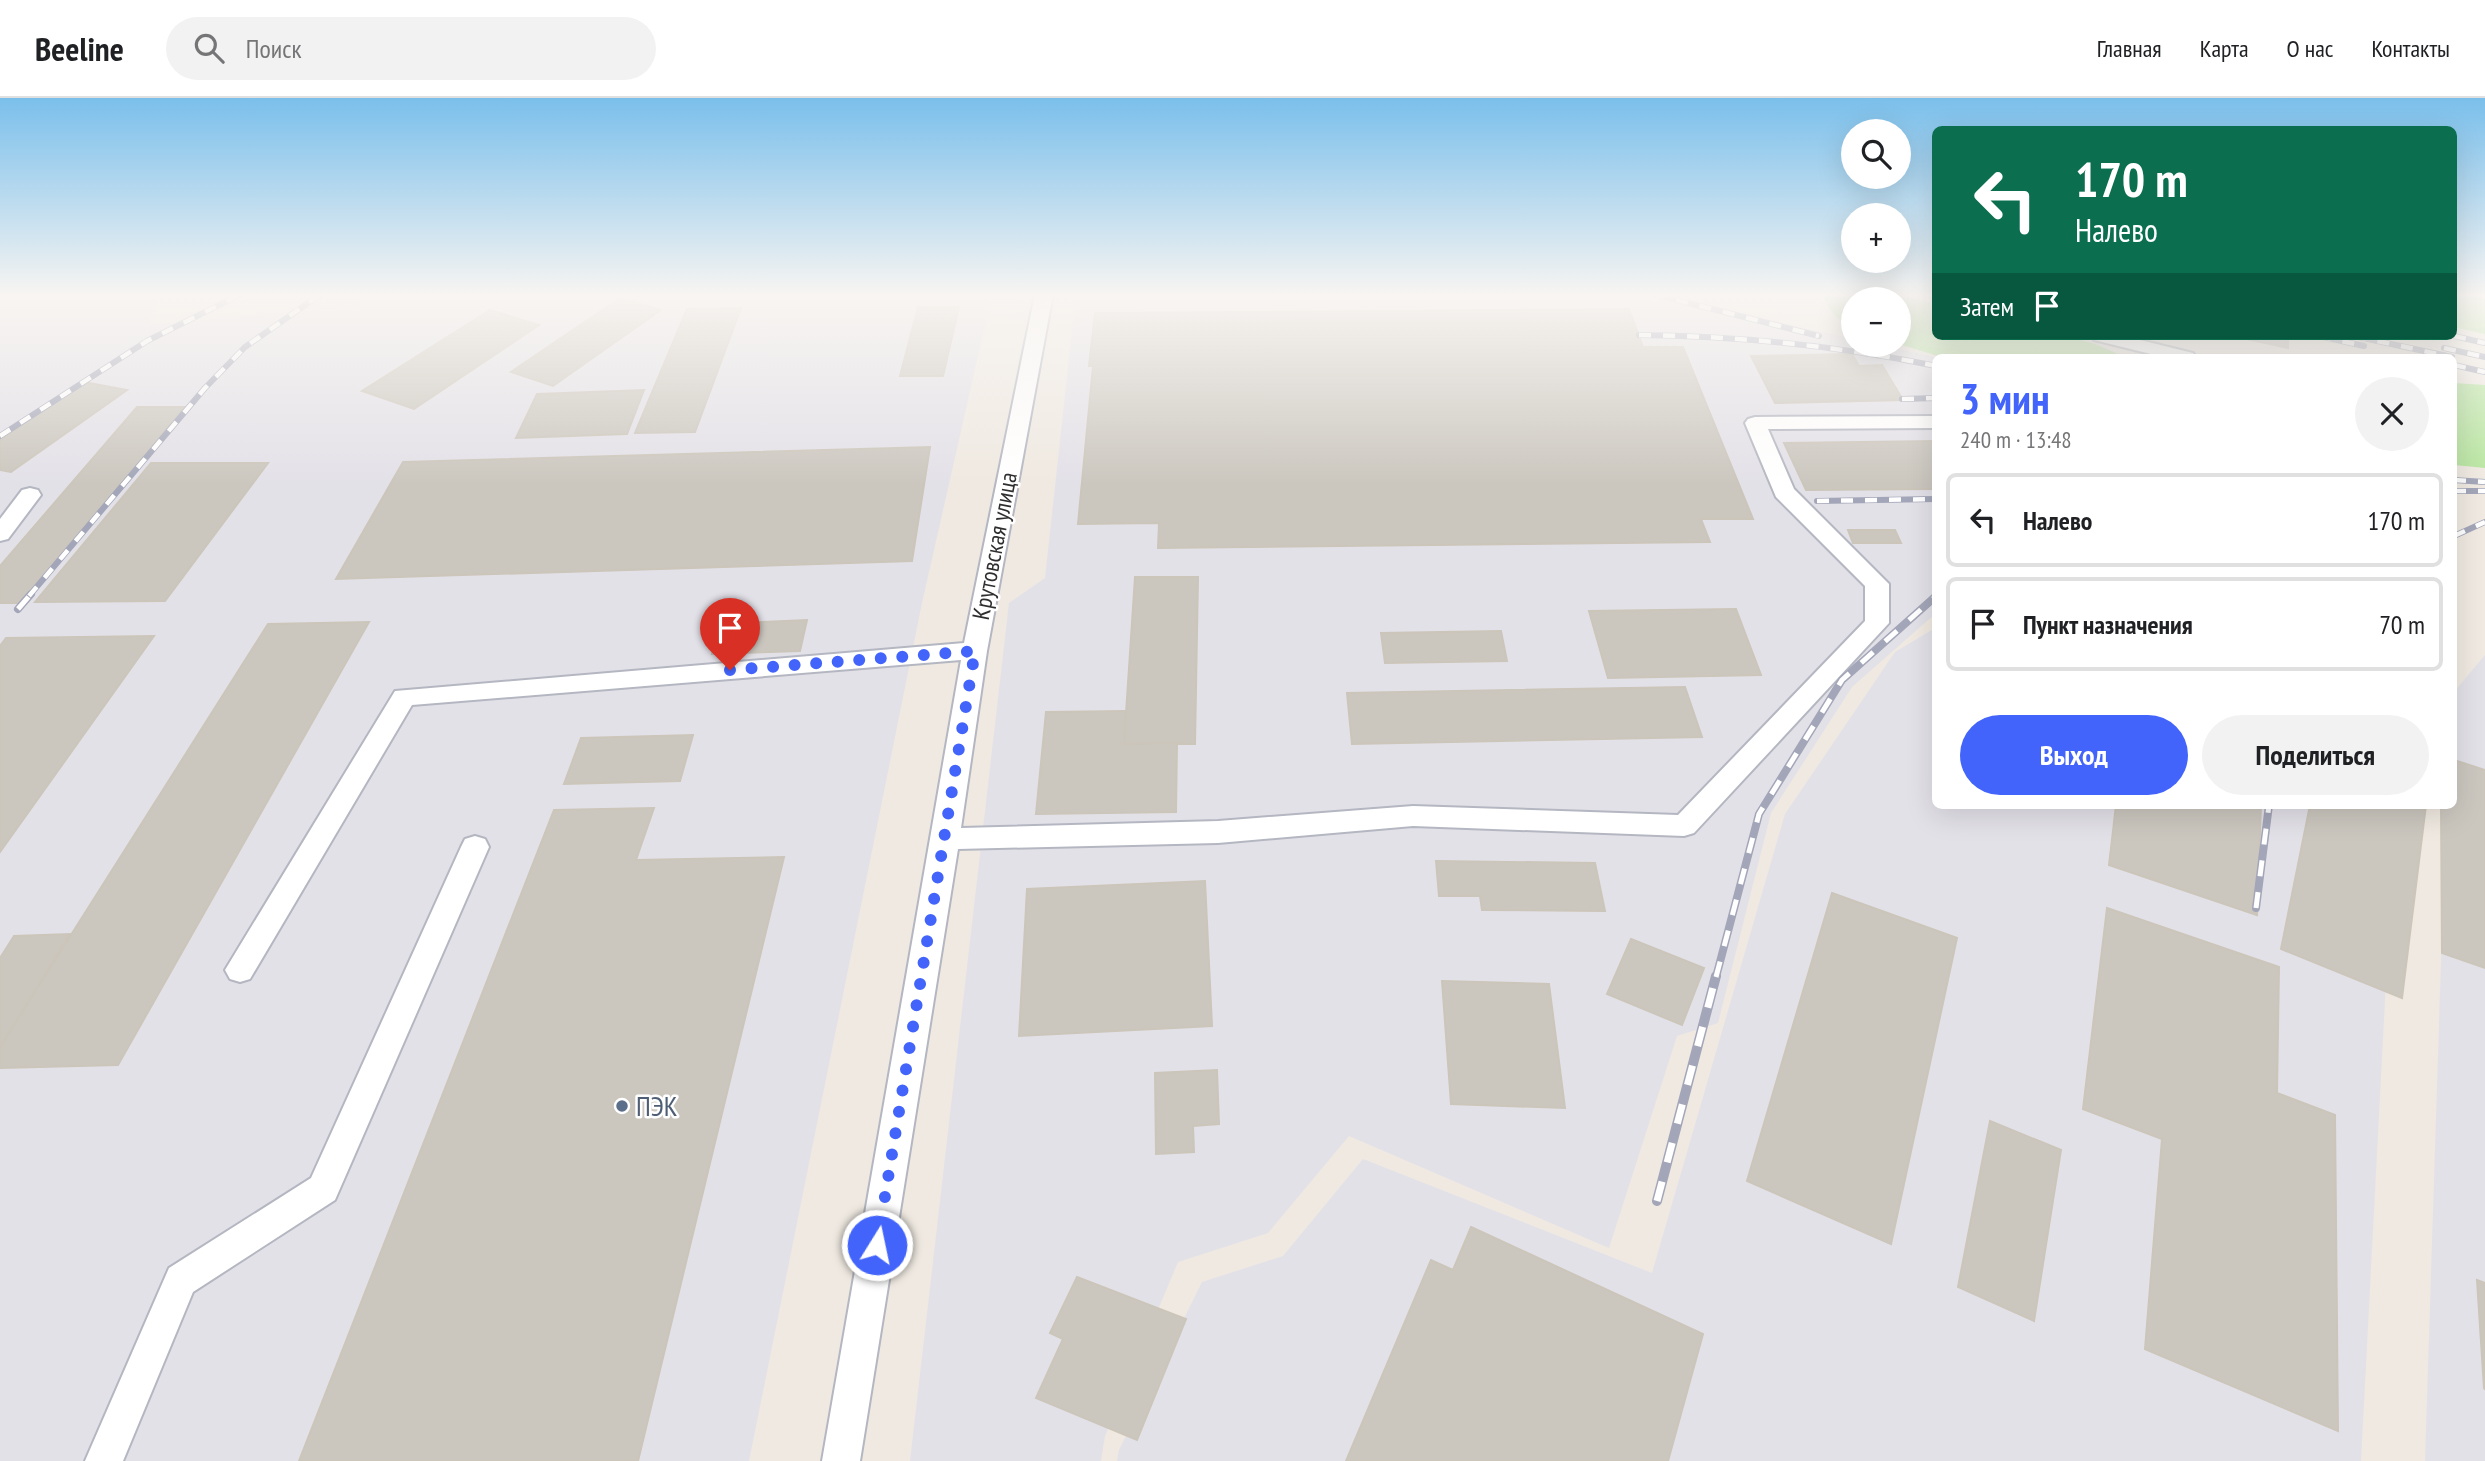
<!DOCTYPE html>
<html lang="ru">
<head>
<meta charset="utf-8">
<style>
  body { margin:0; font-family:"PT Sans Narrow",sans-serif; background:#f2f2f2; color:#202124; height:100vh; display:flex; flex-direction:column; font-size:26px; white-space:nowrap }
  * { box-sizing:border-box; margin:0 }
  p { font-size:23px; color:#757577 }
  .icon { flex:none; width:38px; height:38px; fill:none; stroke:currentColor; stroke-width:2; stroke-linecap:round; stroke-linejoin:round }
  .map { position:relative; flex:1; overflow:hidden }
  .sheet { position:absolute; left:1932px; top:256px; width:525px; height:455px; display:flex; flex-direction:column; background:#fff; border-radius:10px; box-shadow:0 7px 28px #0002 }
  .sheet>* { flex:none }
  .guide { position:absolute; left:1932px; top:28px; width:525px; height:214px; border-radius:10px; box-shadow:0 7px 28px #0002; background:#0b6e4f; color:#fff; overflow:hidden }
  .fabs { position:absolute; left:1841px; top:21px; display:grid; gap:14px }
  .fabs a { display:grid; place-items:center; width:70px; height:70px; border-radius:50%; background:#fff; box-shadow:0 7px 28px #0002; font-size:35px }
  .pin { position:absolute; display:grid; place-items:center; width:60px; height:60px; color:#fff; margin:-72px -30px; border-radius:50% 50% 50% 0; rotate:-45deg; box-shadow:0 0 7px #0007 }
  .pin .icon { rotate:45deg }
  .me { position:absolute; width:77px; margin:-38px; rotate:10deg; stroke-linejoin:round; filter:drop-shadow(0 0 5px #0008) }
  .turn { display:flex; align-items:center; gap:24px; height:147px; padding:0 28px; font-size:32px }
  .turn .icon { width:91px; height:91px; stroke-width:2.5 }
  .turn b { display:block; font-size:49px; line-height:60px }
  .then { display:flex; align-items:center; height:66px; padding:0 28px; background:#0003; gap:14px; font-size:26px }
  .round { display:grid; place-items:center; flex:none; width:74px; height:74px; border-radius:37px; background:#f2f2f2 }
  .head { display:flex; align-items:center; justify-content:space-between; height:119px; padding:0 28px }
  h1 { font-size:42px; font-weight:700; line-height:52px; color:#4264fb }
  .action { display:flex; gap:14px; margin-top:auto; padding:14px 28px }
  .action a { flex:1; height:80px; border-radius:42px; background:#4264fb; color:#fff; font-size:28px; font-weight:700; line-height:80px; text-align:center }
  .action a+a { background:#f2f2f2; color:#202124 }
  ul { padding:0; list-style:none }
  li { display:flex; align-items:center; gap:21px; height:94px; margin:0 14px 10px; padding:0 14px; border:4px solid #e0e0e0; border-radius:10px }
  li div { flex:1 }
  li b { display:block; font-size:26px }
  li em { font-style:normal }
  header { display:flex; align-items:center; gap:42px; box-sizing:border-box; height:98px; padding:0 35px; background:#fff; border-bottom:2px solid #e0e0e0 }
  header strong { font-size:33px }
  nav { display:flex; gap:38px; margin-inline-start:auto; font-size:24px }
  .search { width:490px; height:63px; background:#f2f2f2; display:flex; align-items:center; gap:18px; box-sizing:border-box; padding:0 24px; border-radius:38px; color:#757577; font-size:26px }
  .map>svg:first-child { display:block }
  .industrial { fill:#e3e1e8 }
  .green { fill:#b6e59e }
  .building { fill:#cbc7bf; stroke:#cbc5ba; stroke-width:2 }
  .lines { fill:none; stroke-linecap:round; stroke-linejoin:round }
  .minor-casing { stroke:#b4b7c1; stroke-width:4 }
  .minor { fill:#fff; fill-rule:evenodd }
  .rail-far2-casing { stroke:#a3a6b8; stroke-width:6 }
  .rail-far1-casing { stroke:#a3a6b8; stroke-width:8 }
  .rail-casing { stroke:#a3a6b8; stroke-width:10 }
  .rail-far2 { stroke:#fff; stroke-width:4.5; stroke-dasharray:12; stroke-linecap:butt }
  .rail-far1 { stroke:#fff; stroke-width:5; stroke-dasharray:16; stroke-linecap:butt }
  .rail { stroke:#fff; stroke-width:7; stroke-dasharray:20; stroke-linecap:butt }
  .route { stroke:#4264fb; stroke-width:12; stroke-dasharray:0 21.6 }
  .service-dot { fill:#5c6f8a; stroke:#fff; stroke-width:2.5 }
  .labels { text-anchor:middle; stroke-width:5; stroke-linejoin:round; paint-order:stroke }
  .street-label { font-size:24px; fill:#2e2e2e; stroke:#fff }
  .near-service-label { font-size:28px; fill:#4e5e75; stroke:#fff; text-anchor:start }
</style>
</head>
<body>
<header>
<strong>Beeline</strong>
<div class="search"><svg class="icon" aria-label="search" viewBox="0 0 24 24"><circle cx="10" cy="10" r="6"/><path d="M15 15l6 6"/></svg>Поиск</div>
<nav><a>Главная</a><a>Карта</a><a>О нас</a><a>Контакты</a></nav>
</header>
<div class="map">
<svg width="2485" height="1363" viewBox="0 0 2485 1363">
  <rect width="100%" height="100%" fill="#efe9e1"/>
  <g class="industrial">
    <polygon points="0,196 157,196 150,227 355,207 371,196 992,196 922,505 749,1363 0,1363"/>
    <polygon points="1076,196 1684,196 1682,202 1853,241 1853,247 1880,247 1935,259 1935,516 1852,589 1771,715 1718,925 1677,938 1609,1150 1349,1038 1268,1135 1178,1164 1105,1338 1101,1363 910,1363 1009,505 1045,480"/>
    <polygon points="1935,530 1936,707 2403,707 2389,825 2361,1363 1117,1363 1119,1352 1202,1184 1283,1158 1363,1061 1652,1175 1785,716 1895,554"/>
    <polygon points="2485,557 2485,1363 2425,1363 2446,707 2454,707 2454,594"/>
  </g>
  <g class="green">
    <path d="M1824,196H1898L1935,206L1936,238H2066L2095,246L2125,259H1941L1899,246V201H1853V229C1838,222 1827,213 1824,196Z"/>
    <polygon points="2454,196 2485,200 2485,236 2454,229"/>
    <polygon points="2454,285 2485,287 2485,370 2454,367"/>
  </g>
  <g class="building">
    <polygon points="620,200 661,212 553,288 511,274"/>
    <polygon points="918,209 959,209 943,278 900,278"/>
    <polygon points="741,210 695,334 635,335 687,211"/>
    <polygon points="1629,211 1643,249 1683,249 1753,421 1701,421 1710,444 1158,450 1159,425 1078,426 1093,268 1089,268 1095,215"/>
    <polygon points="490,212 539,227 414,311 362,293"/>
    <polygon points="2233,238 2288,238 2288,250"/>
    <polygon points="1852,256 1859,268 1882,267 1903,302 1775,305 1751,258"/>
    <polygon points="84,284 127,292 11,374 0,372 0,342"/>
    <polygon points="644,292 627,336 516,340 537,296"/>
    <polygon points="137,309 185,309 22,505 0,505 0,468"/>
    <polygon points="1936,343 1936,391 1806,392 1784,345"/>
    <polygon points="930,349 912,463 336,481 403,364"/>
    <polygon points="151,365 268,365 165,503 35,504"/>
    <polygon points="1848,432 1895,432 1901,445 1853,445"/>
    <polygon points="1135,479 1198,479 1195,646 1124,646"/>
    <polygon points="1736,511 1761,577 1608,580 1589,513"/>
    <polygon points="807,522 800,553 712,556 720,526"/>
    <polygon points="369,524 118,967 0,970 0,949 268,526"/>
    <polygon points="1501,533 1507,563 1385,565 1381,535"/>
    <polygon points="154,538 0,754 0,548 6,540"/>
    <polygon points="1685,589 1702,639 1352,646 1347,595"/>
    <polygon points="1126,613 1124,646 1177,645 1176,714 1036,716 1046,614"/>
    <polygon points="693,637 680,683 564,686 581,640"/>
    <polygon points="2454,662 2485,672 2485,870 2442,855 2441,707 2454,707"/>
    <polygon points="2116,707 2261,707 2257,817 2109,767"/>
    <polygon points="2310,707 2426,707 2402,900 2281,851"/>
    <polygon points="654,710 636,762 784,759 638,1363 299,1363 554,712"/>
    <polygon points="1436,763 1595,765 1605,813 1482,812 1480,798 1439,798"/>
    <polygon points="1205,783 1212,928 1019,938 1027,791"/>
    <polygon points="1832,795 1957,840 1891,1146 1747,1083"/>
    <polygon points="2107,810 2279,869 2277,995 2335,1017 2338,1333 2145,1251 2162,1041 2083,1011"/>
    <polygon points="70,836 0,949 0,860 14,838"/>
    <polygon points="1631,841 1704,870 1682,927 1607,896"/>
    <polygon points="1442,883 1549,886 1565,1010 1451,1006"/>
    <polygon points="1217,972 1219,1026 1193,1028 1194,1054 1156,1056 1155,975"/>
    <polygon points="1990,1023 2061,1052 2034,1223 1958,1189"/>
    <polygon points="1471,1129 1703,1236 1668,1363 1346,1363 1431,1162 1453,1172"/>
    <polygon points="1077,1179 1186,1221 1137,1342 1036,1300 1063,1241 1050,1235"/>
    <polygon points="2477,1182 2485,1185 2485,1291 2484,1290"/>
  </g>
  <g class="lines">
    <defs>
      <g id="minor">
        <polygon points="1035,196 1053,196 987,553 961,730 1218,723 1413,708 1678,717 1865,523 1865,488 1776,399 1745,325 1748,321 1755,319 1936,318 1936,330 1768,331 1794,391 1889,486 1889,525 1694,735 1684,738 1413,728 1218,745 958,751 860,1363 822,1363 961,562 412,607 250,881 240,884 230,881 225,872 395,593 964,545"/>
        <polygon points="1925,196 1936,196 1936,202"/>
        <polygon points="2092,238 2124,238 2193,255 2196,259 2163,259 2094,242"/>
        <polygon points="30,390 38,392 41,397 8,441 0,443 0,421 22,392"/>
        <polygon points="475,738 485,741 489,749 335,1102 193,1194 123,1363 85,1363 169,1170 311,1080 461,749 465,741"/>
      </g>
    </defs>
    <use href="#minor" class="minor-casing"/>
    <use href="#minor" class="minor"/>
    <defs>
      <g id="rail-far2">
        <polyline points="1653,196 1819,238"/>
        <path d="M1639,237C1739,238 1838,248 1936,268"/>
        <polyline points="2319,238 2364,248"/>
        <polyline points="2354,238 2452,259"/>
        <polyline points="2454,238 2485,245"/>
        <polyline points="2444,250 2485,259"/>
        <polyline points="2454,267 2485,274"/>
        <polyline points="1902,301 1936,300"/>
        <polyline points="0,338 147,243 241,196"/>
        <polyline points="2454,382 2485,384"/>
        <polyline points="2454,393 2485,393"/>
        <polyline points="1817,403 1936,401"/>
        <polyline points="2454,438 2485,424"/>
        <polyline points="29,498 205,290 245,249 321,196"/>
      </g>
      <g id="rail-far1">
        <polyline points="18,511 31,496"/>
        <polyline points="2256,810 2269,707"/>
        <polyline points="1716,879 1759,716 1842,582 1936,498"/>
      </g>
      <polyline id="rail" points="1657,1103 1716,878"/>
    </defs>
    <use href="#rail-far2" class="rail-far2-casing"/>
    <use href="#rail-far1" class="rail-far1-casing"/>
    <use href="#rail" class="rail-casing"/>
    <use href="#rail-far2" class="rail-far2"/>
    <use href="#rail-far1" class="rail-far1"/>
    <use href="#rail" class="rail"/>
  </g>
  <linearGradient id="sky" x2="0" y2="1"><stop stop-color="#7abfeb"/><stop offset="0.51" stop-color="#f8f5f2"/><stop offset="1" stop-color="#f8f5f2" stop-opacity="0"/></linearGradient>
  <rect width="2485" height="387" fill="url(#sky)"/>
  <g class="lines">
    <polyline class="route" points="730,572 975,553 877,1147"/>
  </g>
  <circle class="service-dot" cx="622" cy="1008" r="7"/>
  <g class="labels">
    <g class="street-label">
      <text transform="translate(995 448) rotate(-79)" y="8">Крутовская улица</text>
    </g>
    <g class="near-service-label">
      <text x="636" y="1018">ПЭК</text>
    </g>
  </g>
</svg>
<div class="fabs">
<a><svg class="icon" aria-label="search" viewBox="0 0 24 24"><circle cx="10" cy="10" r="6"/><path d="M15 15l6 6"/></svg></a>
<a>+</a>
<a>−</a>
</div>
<div class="pin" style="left:730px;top:572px;background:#d93025"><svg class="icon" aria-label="arrive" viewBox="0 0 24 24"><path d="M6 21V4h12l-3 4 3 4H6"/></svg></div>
<svg class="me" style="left:877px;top:1147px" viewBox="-20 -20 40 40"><circle r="17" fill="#4264fb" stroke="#fff" stroke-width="3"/><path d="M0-11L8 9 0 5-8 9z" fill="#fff"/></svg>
<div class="guide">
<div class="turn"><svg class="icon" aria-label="left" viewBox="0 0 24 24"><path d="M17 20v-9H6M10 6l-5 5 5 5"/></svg><div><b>170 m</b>Налево</div></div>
<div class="then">Затем<svg class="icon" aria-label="arrive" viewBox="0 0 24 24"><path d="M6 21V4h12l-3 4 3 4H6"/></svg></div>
</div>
<section class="sheet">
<div class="head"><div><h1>3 мин</h1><p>240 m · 13:48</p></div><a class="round"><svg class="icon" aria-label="close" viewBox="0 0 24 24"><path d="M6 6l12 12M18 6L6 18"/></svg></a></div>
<ul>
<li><svg class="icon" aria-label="left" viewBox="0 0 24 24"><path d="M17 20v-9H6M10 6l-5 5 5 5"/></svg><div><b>Налево</b></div><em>170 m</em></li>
<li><svg class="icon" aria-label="arrive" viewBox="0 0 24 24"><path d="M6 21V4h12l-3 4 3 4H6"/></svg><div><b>Пункт назначения</b></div><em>70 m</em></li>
</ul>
<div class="action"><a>Выход</a><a>Поделиться</a></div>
</section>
</div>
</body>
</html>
